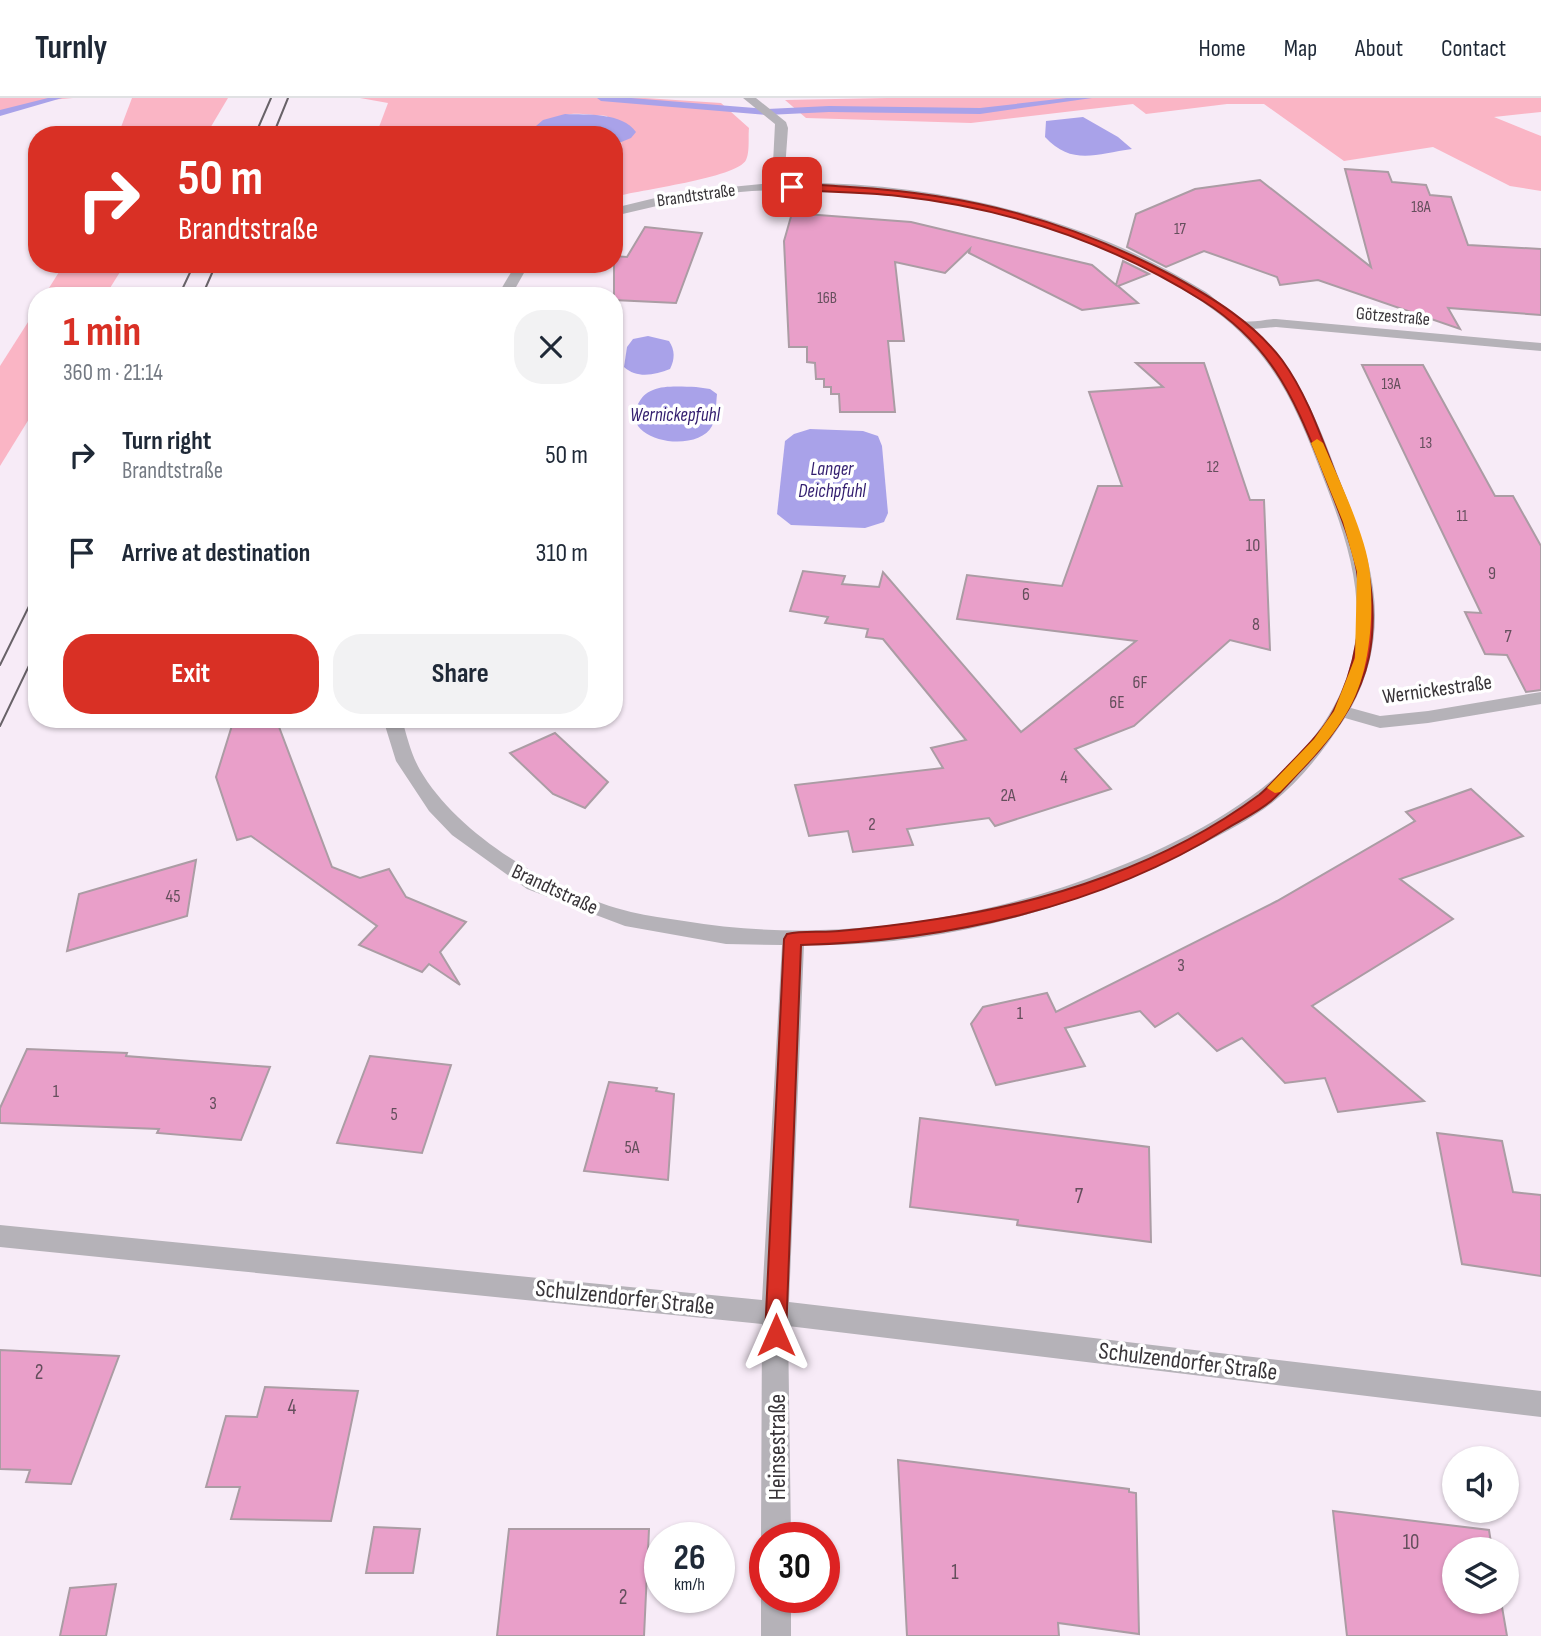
<!DOCTYPE html>
<html lang="en">
<head>
<meta charset="utf-8">
<style>
  body { margin:0; font-family:"Sofia Sans Condensed",sans-serif; background:#f2f2f3; color:#1f2937; height:100vh; display:flex; flex-direction:column; font-size:26px; white-space:nowrap }
  * { box-sizing:border-box; margin:0 }
  p { font-size:23px; color:#747a83 }
  .icon { flex:none; width:38px; height:38px; fill:none; stroke:currentColor; stroke-width:2; stroke-linecap:round; stroke-linejoin:round }
  .map { position:relative; flex:1; overflow:hidden }
  .drawer { position:absolute; left:28px; top:189px; width:595px; height:441px; display:flex; flex-direction:column; background:#fff; border-radius:28px; box-shadow:0 2px 5px #0004 }
  .drawer>* { flex:none }
  .hud { position:absolute; left:28px; top:28px; width:595px; height:147px; border-radius:28px; box-shadow:0 2px 5px #0004; background:#d93025; color:#fff; overflow:hidden }
  .controls { position:absolute; left:1442px; top:1348px; display:grid; gap:14px }
  .controls a { display:grid; place-items:center; width:77px; height:77px; border-radius:50%; background:#fff; box-shadow:0 2px 5px #0004; font-size:35px }
  .speed { position:absolute; left:644px; top:1424px; display:flex; gap:14px; font-size:35px; font-weight:700; text-align:center }
  .speed>* { display:grid; place-content:center; width:91px; height:91px; border-radius:50%; background:#fff; box-shadow:0 2px 5px #0004; line-height:1 }
  .speed small { font-size:18px; font-weight:400 }
  .speed .limit { border:10px solid #d22; background:#fff; color:#111 }
  .pin { position:absolute; display:grid; place-items:center; width:60px; height:60px; color:#fff; margin:-30px; border-radius:14px; box-shadow:0 4px 10px #0006 }
  .me { position:absolute; width:77px; margin:-38px; rotate:0deg; stroke-linejoin:round; filter:drop-shadow(0 0 5px #0008) }
  .turn { display:flex; align-items:center; gap:24px; height:147px; padding:0 35px; font-size:32px }
  .turn .icon { width:91px; height:91px; stroke-width:2.5 }
  .turn b { display:block; font-size:49px; line-height:60px }
  .round { display:grid; place-items:center; flex:none; width:74px; height:74px; border-radius:28px; background:#f2f2f3 }
  .head { display:flex; align-items:center; justify-content:space-between; height:119px; padding:0 35px }
  h1 { font-size:42px; font-weight:700; line-height:52px; color:#d93025 }
  .primary-button { display:flex; gap:14px; margin-top:auto; padding:14px 35px }
  .primary-button a { flex:1; height:80px; border-radius:28px; background:#d93025; color:#fff; font-size:28px; font-weight:700; line-height:80px; text-align:center }
  .primary-button a+a { background:#f2f2f3; color:#1f2937 }
  ul { padding:0; list-style:none }
  li { display:flex; align-items:center; gap:21px; height:98px; padding:0 35px }
  li div { flex:1 }
  li b { display:block; font-size:26px }
  li em { font-style:normal }
  header { display:flex; align-items:center; gap:42px; box-sizing:border-box; height:98px; padding:0 35px; background:#fff; border-bottom:2px solid #e0e1e3 }
  header strong { font-size:33px }
  nav { display:flex; gap:38px; margin-inline-start:auto; font-size:24px }
  .map>svg:first-child { display:block }
  .green { fill:#fab5c5 }
  .water { fill:#a9a2e9 }
  .lines { fill:none; stroke-linecap:round; stroke-linejoin:round }
  .stream { fill:#a9a2e9; fill-rule:evenodd }
  .building { fill:#e99fc9; stroke:#ab9ca4; stroke-width:2 }
  .minor { fill:#b5b2b8; fill-rule:evenodd }
  .tram { stroke:#686268; stroke-width:2 }
  .route { fill:#d93025; stroke:#8d1f18; stroke-width:2 }
  .slow { fill:#f59e0b }
  .labels { text-anchor:middle; stroke-width:7; stroke-linejoin:round; paint-order:stroke }
  .far-number-label { font-size:16px; fill:#644f5c }
  .far-street-label { font-size:18px; fill:#383438; stroke:#fff }
  .number-label { font-size:18px; fill:#644f5c }
  .far-water-label { font-size:19px; font-style:italic; fill:#321d6e; stroke:#fff }
  .street-label { font-size:21px; fill:#383438; stroke:#fff }
  .near-number-label { font-size:21px; fill:#644f5c }
  .near-street-label { font-size:24px; fill:#383438; stroke:#fff }
</style>
</head>
<body>
<header>
<strong>Turnly</strong>
<nav><a>Home</a><a>Map</a><a>About</a><a>Contact</a></nav>
</header>
<div class="map">
<svg width="1541" height="1538" viewBox="0 0 1541 1538">
  <rect width="100%" height="100%" fill="#f7ebf7"/>
  <g class="green">
    <polygon points="0,0 73,0 50,2 0,15"/>
    <polygon points="132,0 228,0 206,37 118,37"/>
    <path d="M360,0H645L721,5L749,30C748,39 750,54 746,62C737,80 638,92 614,99V47L622,46L607,18C574,16 562,10 536,34L541,37H376L388,5Z"/>
    <polygon points="887,0 1541,0 1541,14 1494,19 1541,38 1541,93 1510,88 1433,49 1344,63 1264,6 1227,6 1146,16 1133,6 971,25 806,20 785,2"/>
    <polygon points="64,166 125,166 105,198 44,198"/>
    <polygon points="37,210 37,308 0,368 0,268"/>
  </g>
  <g class="water">
    <path d="M565,16C587,17 622,14 636,34L631,40L614,47V37H589L584,29H572L565,37H541L536,34V28L543,22Z"/>
    <path d="M1083,19L1118,39L1132,51C1096,56 1072,68 1045,39L1046,23Z"/>
    <path d="M648,238L669,243C675,252 675,261 670,271C655,277 637,281 624,269L627,249L633,241Z"/>
    <path d="M696,289L710,291L717,296C716,305 716,320 712,328C697,357 618,343 638,306C642,299 645,295 653,292C665,287 683,289 696,289Z"/>
    <polygon points="810,331 863,333 878,338 882,348 888,415 884,424 865,430 791,427 777,416 785,343 794,336"/>
  </g>
  <g class="lines">
    <g class="stream">
      <polygon points="48,0 62,0 0,18 0,12"/>
      <polygon points="597,0 631,0 767,11 829,8 980,10 1067,0 1092,0 980,16 829,14 767,17 601,3"/>
    </g>
  </g>
  <g class="building">
    <polygon points="1345,71 1388,74 1392,84 1426,87 1430,97 1451,99 1468,147 1541,151 1541,217 1448,210 1460,231 1318,182 1280,187 1277,179 1204,153 1166,169 1127,149 1136,116 1195,91 1260,82 1371,169"/>
    <polygon points="792,115 911,124 1092,167 1116,187 1123,163 1149,176 1118,188 1138,205 1082,212 969,155 970,151 945,175 895,164 904,243 888,243 895,314 840,314 839,296 831,296 831,289 824,289 824,281 816,281 815,265 807,264 807,249 789,249 784,143"/>
    <polygon points="645,129 702,135 676,205 614,202 614,158 627,159"/>
    <polygon points="1136,265 1204,265 1250,402 1264,402 1270,552 1230,542 1134,628 1075,651 1111,691 995,728 989,720 907,731 913,747 853,754 848,733 809,738 795,687 943,670 931,650 966,642 883,541 866,539 868,531 825,525 828,519 790,513 803,473 845,478 842,486 879,489 883,474 1021,634 1136,543 957,521 967,477 1062,488 1098,388 1122,388 1089,294 1163,289"/>
    <polygon points="1362,267 1423,267 1495,398 1513,398 1541,448 1541,592 1526,594 1507,557 1485,556 1465,514 1481,515"/>
    <polygon points="234,621 276,621 332,769 360,780 389,771 406,799 466,824 440,854 460,887 429,866 422,874 359,847 377,828 251,738 237,742 216,679"/>
    <polygon points="555,635 608,684 585,710 553,696 510,655"/>
    <polygon points="1471,691 1523,738 1400,781 1453,821 1312,908 1424,1003 1338,1014 1325,980 1285,985 1242,940 1217,953 1178,915 1155,929 1140,913 1065,930 1085,968 996,987 971,926 983,909 1047,895 1056,914 1277,803 1415,723 1406,714"/>
    <polygon points="196,762 187,818 67,853 79,796"/>
    <polygon points="27,951 127,955 126,958 270,969 241,1042 157,1035 159,1031 0,1025 0,1010"/>
    <polygon points="370,958 451,967 422,1055 337,1045"/>
    <polygon points="609,984 657,990 656,993 674,996 668,1082 584,1073"/>
    <polygon points="920,1020 1149,1049 1151,1144 1017,1127 1018,1122 910,1109"/>
    <polygon points="1437,1035 1502,1043 1513,1094 1541,1097 1541,1178 1462,1166"/>
    <polygon points="0,1252 119,1258 71,1386 26,1384 30,1372 0,1371"/>
    <polygon points="265,1289 358,1293 331,1423 231,1421 240,1389 206,1389 226,1318 257,1319"/>
    <polygon points="898,1362 1129,1391 1129,1394 1136,1395 1139,1536 1058,1525 1059,1538 907,1538"/>
    <polygon points="1333,1413 1489,1432 1492,1451 1454,1451 1454,1503 1501,1503 1507,1538 1347,1538"/>
    <polygon points="374,1429 420,1431 413,1475 366,1475"/>
    <polygon points="509,1431 649,1431 644,1538 497,1538"/>
    <polygon points="116,1486 106,1538 60,1538 70,1490"/>
  </g>
  <g class="lines">
    <g class="minor">
      <path d="M743,0H756L786,24L788,30L784,85C896,83 1008,103 1111,145C1144,159 1176,176 1206,194C1216,201 1234,219 1244,223C1252,225 1267,221 1276,221L1541,245V253L1276,229L1253,231C1299,271 1319,327 1340,383C1357,426 1375,470 1375,517C1375,550 1367,580 1351,610L1380,618L1428,613L1541,594V606L1428,625L1380,630L1345,620C1324,652 1302,681 1272,705C1250,722 1223,735 1199,748C1079,810 939,850 804,847L789,1204L1541,1293V1319L788,1228L791,1440H765V1449L761,1440L762,1226L0,1149V1127L762,1202L782,847L726,846L625,828L527,791L452,737L429,713L396,663L383,621H402C407,639 411,656 420,672C459,739 557,796 631,814C648,818 666,820 684,823C813,845 955,827 1078,784C1197,742 1356,665 1357,518C1357,471 1341,426 1324,382C1298,313 1277,259 1215,213C1089,120 907,84 752,93C705,96 660,107 614,118V110L680,94L772,85L775,26Z"/>
      <polygon points="516,166 529,166 511,198 497,198"/>
      <polygon points="765,1491 765,1500 791,1500 791,1538 761,1538 761,1500"/>
    </g>
    <g class="tram">
      <polyline points="255,37 271,0"/>
      <polyline points="273,37 288,0"/>
      <polyline points="179,198 194,166"/>
      <polyline points="202,198 216,166"/>
      <polyline points="0,567 37,492"/>
      <polyline points="0,628 37,551"/>
    </g>
  </g>
  <path class="route" d="M789,87C809,85 830,88 850,89C968,96 1069,122 1173,178C1213,200 1254,225 1282,262C1309,299 1323,345 1340,387C1363,442 1381,499 1369,559C1360,601 1333,639 1303,670C1293,680 1283,693 1271,703C1258,714 1241,722 1226,731C1101,809 947,843 801,847L786,1237L783,1243L776,1246L768,1243L765,1237L784,841L787,836C804,832 822,835 839,833C872,830 905,826 937,821C1050,804 1166,766 1259,697C1269,689 1277,679 1286,670C1303,652 1322,635 1334,612C1355,572 1365,518 1357,473C1350,436 1333,400 1320,365C1292,295 1269,245 1203,203C1111,145 1007,110 898,98C863,94 828,94 792,92L788,89Z"/>
  <path class="slow" d="M1317,341L1323,345C1338,380 1367,439 1370,476C1374,520 1370,578 1346,616C1328,646 1304,669 1280,694L1275,695L1267,690L1314,641L1334,613L1355,560L1357,474L1343,424L1311,345Z"/>
  <g class="labels">
    <g class="far-number-label">
      <text x="1421" y="114">18A</text>
      <text x="1180" y="136">17</text>
      <text x="827" y="205">16B</text>
      <text x="1391" y="291">13A</text>
      <text x="1426" y="350">13</text>
      <text x="1213" y="374">12</text>
      <text x="1462" y="423">11</text>
    </g>
    <g class="far-street-label">
      <text transform="translate(696 97) rotate(-8)" y="6">Brandtstraße</text>
      <text transform="translate(1393 218) rotate(5)" y="6">Götzestraße</text>
    </g>
    <g class="number-label">
      <text x="1253" y="453">10</text>
      <text x="1492" y="481">9</text>
      <text x="1026" y="502">6</text>
      <text x="1256" y="532">8</text>
      <text x="1508" y="544">7</text>
      <text x="1140" y="590">6F</text>
      <text x="1117" y="610">6E</text>
      <text x="1064" y="685">4</text>
      <text x="1008" y="703">2A</text>
      <text x="872" y="732">2</text>
      <text x="173" y="804">45</text>
      <text x="1181" y="873">3</text>
      <text x="1020" y="921">1</text>
      <text x="56" y="999">1</text>
      <text x="213" y="1011">3</text>
      <text x="394" y="1022">5</text>
      <text x="632" y="1055">5A</text>
    </g>
    <g class="far-water-label">
      <text x="675" y="323">Wernickepfuhl</text>
      <text x="832" y="377">Langer<tspan x="832" dy="22">Deichpfuhl</tspan></text>
    </g>
    <g class="street-label">
      <text transform="translate(1437 591) rotate(-8)" y="7">Wernickestraße</text>
      <text transform="translate(555 791) rotate(25)" y="7">Brandtstraße</text>
    </g>
    <g class="near-number-label">
      <text x="1079" y="1105">7</text>
      <text x="39" y="1281">2</text>
      <text x="292" y="1316">4</text>
      <text x="1411" y="1451">10</text>
      <text x="955" y="1481">1</text>
      <text x="623" y="1506">2</text>
    </g>
    <g class="near-street-label">
      <text transform="translate(625 1199) rotate(6)" y="8">Schulzendorfer Straße</text>
      <text transform="translate(1188 1263) rotate(7)" y="8">Schulzendorfer Straße</text>
      <text transform="translate(777 1349) rotate(-90)" y="8">Heinsestraße</text>
    </g>
  </g>
</svg>
<div class="controls">
<a><svg class="icon" aria-label="sound" viewBox="0 0 24 24"><path d="M4 9h4l5-4v14l-5-4H4zM17 9q2 3 0 6"/></svg></a>
<a><svg class="icon" aria-label="layers" viewBox="0 0 24 24"><path d="M12 4l9 5-9 5-9-5zM3 14l9 5 9-5"/></svg></a>
</div>
<div class="speed"><div>26<small>km/h</small></div><div class="limit">30</div></div>
<div class="pin" style="left:792px;top:89px;background:#d93025"><svg class="icon" aria-label="arrive" viewBox="0 0 24 24"><path d="M6 21V4h12l-3 4 3 4H6"/></svg></div>
<svg class="me" style="left:776px;top:1237px" viewBox="-20 -20 40 40"><path d="M0-17L14 15 0 8-14 15z" fill="#d93025" stroke="#fff" stroke-width="4"/></svg>
<div class="hud">
<div class="turn"><svg class="icon" aria-label="right" viewBox="0 0 24 24"><path d="M7 20v-9h11M14 6l5 5-5 5"/></svg><div><b>50 m</b>Brandtstraße</div></div>
</div>
<section class="drawer">
<div class="head"><div><h1>1 min</h1><p>360 m · 21:14</p></div><a class="round"><svg class="icon" aria-label="close" viewBox="0 0 24 24"><path d="M6 6l12 12M18 6L6 18"/></svg></a></div>
<ul>
<li><svg class="icon" aria-label="right" viewBox="0 0 24 24"><path d="M7 20v-9h11M14 6l5 5-5 5"/></svg><div><b>Turn right</b><p>Brandtstraße</p></div><em>50 m</em></li>
<li><svg class="icon" aria-label="arrive" viewBox="0 0 24 24"><path d="M6 21V4h12l-3 4 3 4H6"/></svg><div><b>Arrive at destination</b></div><em>310 m</em></li>
</ul>
<div class="primary-button"><a>Exit</a><a>Share</a></div>
</section>
</div>
</body>
</html>
